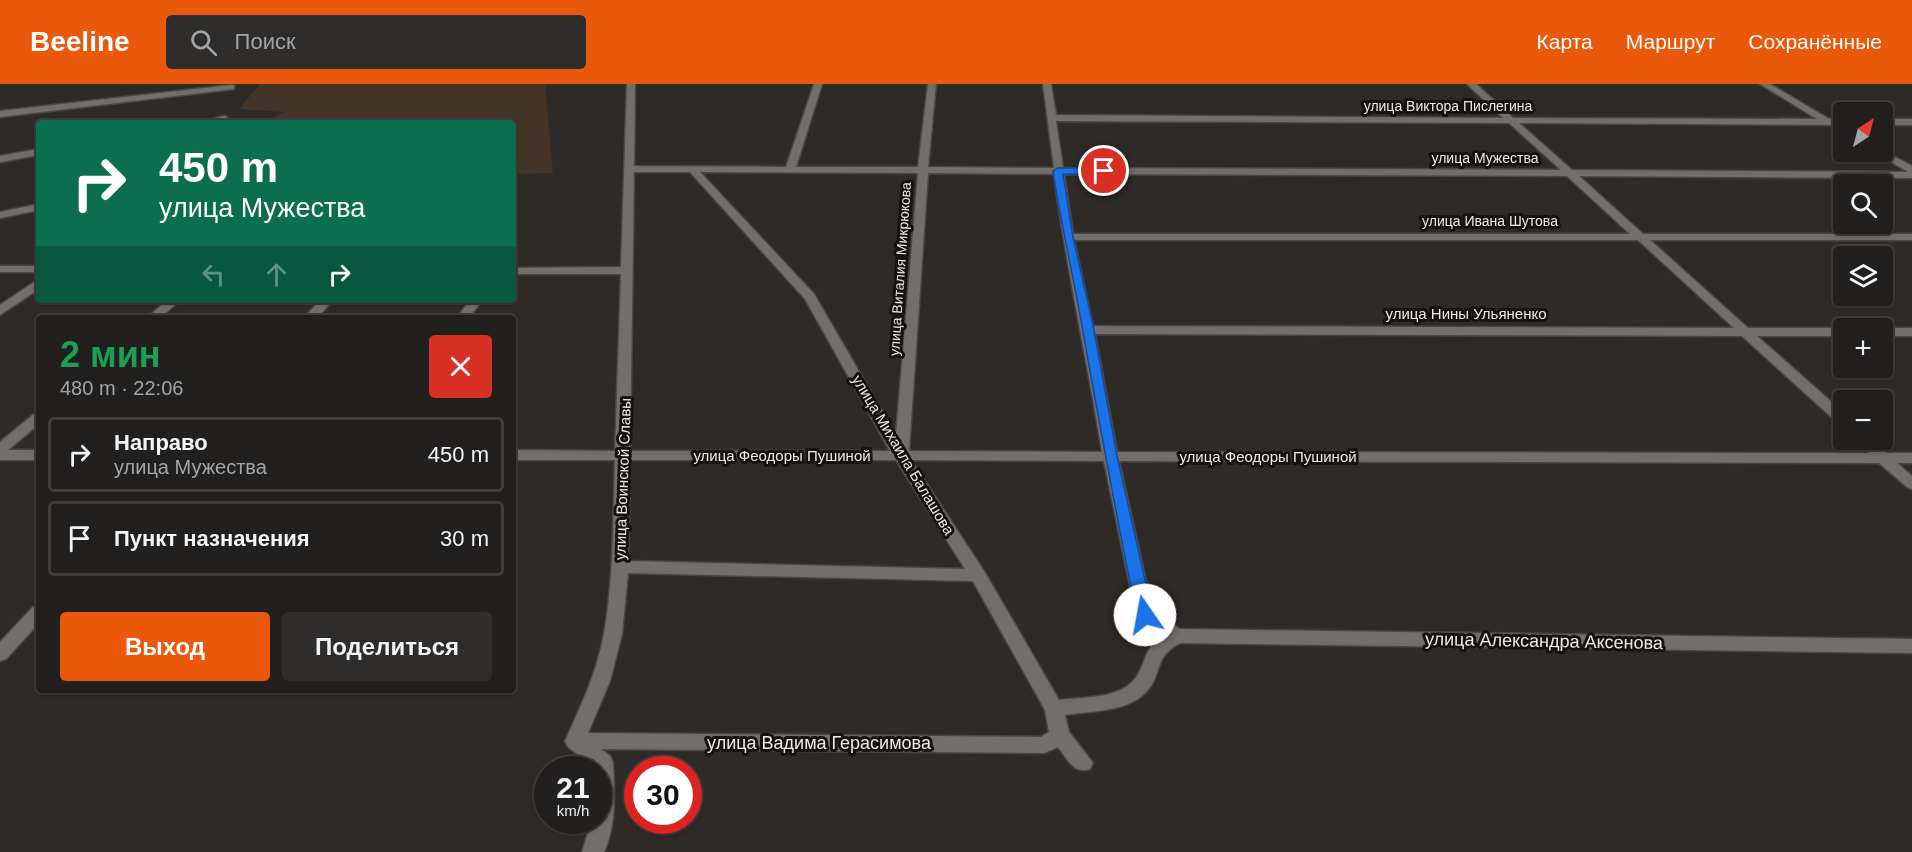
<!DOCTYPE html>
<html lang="ru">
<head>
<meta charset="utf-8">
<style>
  body { margin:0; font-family:Arial,sans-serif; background:#2e2d2b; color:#f1f3f6; height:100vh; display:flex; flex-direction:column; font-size:22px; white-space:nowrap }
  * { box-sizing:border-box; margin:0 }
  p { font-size:20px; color:#a2a3a4 }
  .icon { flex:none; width:33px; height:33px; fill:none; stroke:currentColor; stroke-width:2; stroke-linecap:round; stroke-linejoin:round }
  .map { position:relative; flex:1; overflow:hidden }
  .side { position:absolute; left:36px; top:231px; width:480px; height:378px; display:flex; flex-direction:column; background:#22201e; border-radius:6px; box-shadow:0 2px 4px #0004,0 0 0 2px #3f3e3c }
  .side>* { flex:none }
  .top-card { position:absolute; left:36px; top:36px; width:480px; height:183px; border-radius:6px; box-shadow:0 2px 4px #0004,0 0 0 2px #3f3e3c; background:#0b6e4f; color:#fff; overflow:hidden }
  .needle { width:39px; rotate:36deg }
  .controls { position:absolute; left:1833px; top:18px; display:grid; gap:12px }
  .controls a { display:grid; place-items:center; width:60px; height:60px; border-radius:6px; background:#22201e; box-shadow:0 2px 4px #0004,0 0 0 2px #3f3e3c; font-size:30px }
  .speed { position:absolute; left:534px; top:672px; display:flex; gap:12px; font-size:30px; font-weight:700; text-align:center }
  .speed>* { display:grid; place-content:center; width:78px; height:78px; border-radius:50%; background:#22201e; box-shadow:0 2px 4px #0004,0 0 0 2px #3f3e3c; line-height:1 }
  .speed small { font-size:15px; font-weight:400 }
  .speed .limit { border:9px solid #d22; background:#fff; color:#111 }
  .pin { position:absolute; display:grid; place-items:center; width:51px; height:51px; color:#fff; margin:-26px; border:3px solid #fff; border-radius:50%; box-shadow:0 2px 6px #0007 }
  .me { position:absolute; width:66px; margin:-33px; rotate:348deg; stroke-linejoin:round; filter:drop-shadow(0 0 4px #0008) }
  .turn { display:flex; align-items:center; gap:21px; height:126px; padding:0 24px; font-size:27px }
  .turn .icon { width:78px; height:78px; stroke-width:2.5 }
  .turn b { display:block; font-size:42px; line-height:51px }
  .lanes { display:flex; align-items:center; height:57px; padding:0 24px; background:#0003; justify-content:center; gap:30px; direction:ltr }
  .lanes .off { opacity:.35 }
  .round { display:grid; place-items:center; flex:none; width:63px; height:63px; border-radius:6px; background:#2e2d2b }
  .summary { display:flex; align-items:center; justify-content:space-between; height:102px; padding:0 24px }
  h1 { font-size:36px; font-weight:700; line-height:45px; color:#1e9e55 }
  .primary-button { display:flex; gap:12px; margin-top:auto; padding:12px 24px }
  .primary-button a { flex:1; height:69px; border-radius:6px; background:#ea580c; color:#fff; font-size:24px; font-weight:700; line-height:69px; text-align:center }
  .primary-button a+a { background:#2e2d2b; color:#f1f3f6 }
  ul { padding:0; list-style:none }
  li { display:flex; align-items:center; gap:18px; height:75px; margin:0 12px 9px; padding:0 12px; border:3px solid #3f3e3c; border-radius:6px }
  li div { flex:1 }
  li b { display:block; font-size:22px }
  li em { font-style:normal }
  header { display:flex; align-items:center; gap:36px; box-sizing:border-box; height:84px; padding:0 30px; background:#ea580c; color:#fff }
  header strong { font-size:28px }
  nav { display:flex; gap:33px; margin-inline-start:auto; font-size:21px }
  .search { width:420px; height:54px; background:#2e2d2b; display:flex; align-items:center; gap:15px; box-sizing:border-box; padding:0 21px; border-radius:6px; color:#a2a3a4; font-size:22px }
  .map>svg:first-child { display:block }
  .green { fill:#443428 }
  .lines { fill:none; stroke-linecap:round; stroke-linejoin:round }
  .minor-casing { stroke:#494644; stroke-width:3 }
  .minor { fill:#726e6b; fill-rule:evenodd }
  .route { fill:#1a73e8; stroke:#114b97; stroke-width:1.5 }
  .labels { text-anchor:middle; stroke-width:6; stroke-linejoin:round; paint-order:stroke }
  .far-street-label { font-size:14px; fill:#ebe9e7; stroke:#151312 }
  .street-label { font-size:15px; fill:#ebe9e7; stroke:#151312 }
  .near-street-label { font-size:18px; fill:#ebe9e7; stroke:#151312 }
</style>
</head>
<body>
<header>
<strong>Beeline</strong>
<div class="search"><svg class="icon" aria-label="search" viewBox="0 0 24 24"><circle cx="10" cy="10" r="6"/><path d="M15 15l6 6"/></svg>Поиск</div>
<nav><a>Карта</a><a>Маршрут</a><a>Сохранённые</a></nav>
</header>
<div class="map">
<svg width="1912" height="768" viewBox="0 0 1912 768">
  <rect width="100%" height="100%" fill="#2e2a28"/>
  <polygon class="green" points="260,0 545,0 553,89 513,90 513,39 264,39 283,28 239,25"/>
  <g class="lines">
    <defs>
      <g id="minor">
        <path d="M627,0H635L634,82L786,83L814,0H822L796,83H918L928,0H936L928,83L1054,84L1043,0H1051L1056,31L1503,34L1467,0H1476L1513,34L1817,35L1760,0H1770L1829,35H1844V41L1519,39L1572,86L1908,88L1875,68L1882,66L1912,82V94L1579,92L1643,150H1912V156H1650L1748,244H1845L1844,252H1757L1844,329V341L1839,340L1742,252L1095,250L1117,368L1869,369L1856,356H1871L1887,369H1912V379H1897L1912,392V405L1907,403L1879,379L1119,377L1153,528L1180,545L1912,555V569L1180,559C1152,574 1163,591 1146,608C1128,628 1090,627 1065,631L1069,648L1093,679L1090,685C1074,691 1067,674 1058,663L1044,669L601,665L610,672L613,678C614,709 617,739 604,768H582L592,736H598V686H593V682L568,663L565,657C581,622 597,588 604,550C614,493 613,433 615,376H513V366L615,367L621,190H513V184L621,183ZM1056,37L1509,39L1561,86L1063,84ZM634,88H690L805,215L890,367H630ZM700,88L918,89L896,351L814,210ZM928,89L1054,90C1066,183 1087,275 1102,368L909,367ZM1064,90L1567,92L1630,150H1073ZM1074,156H1638L1734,244L1093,242ZM630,376H896L965,485L628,477ZM911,376L1104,377L1136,531L1139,536L1163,552C1142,563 1147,584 1132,598C1116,615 1081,613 1059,616L984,487ZM628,489L973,497L1045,626L1049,648L1041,653L588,649L610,597L622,550Z"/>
        <polygon points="231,1 234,1 234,5 0,33 0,27"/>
        <polygon points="224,32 227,33 227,37 200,39"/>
        <rect x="1882" y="35" width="30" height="6"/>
        <polygon points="39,65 39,71 0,78 0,72"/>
        <polygon points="39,120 39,126 0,134 0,128"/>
        <rect x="0" y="182" width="39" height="6"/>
        <polygon points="39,195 39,205 0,231 0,221"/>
        <polygon points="167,216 180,216 160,234 147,234"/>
        <polygon points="320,216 333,216 317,234 304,234"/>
        <polygon points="470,216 482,216 469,234 457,234"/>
        <polygon points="1881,244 1912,244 1912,252 1882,252"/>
        <polygon points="39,329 39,340 8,366 39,366 39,376 0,376 0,358 34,330"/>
        <polygon points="39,522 39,539 6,575 0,577 0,558 33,523"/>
      </g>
    </defs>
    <use href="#minor" class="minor-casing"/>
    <use href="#minor" class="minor"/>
  </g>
  <path class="route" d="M1058,84H1104L1109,87L1104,90H1063L1073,153L1094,246L1117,372L1153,531L1150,535H1139L1137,531C1117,437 1100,343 1083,248C1074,194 1061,141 1053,87Z"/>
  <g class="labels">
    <g class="far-street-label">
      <text x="1448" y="27">улица Виктора Пислегина</text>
      <text x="1485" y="79">улица Мужества</text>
      <text x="1490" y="142">улица Ивана Шутова</text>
      <text transform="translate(900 185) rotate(-86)" y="5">улица Виталия Микрюкова</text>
    </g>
    <g class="street-label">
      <text x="1466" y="235">улица Нины Ульяненко</text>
      <text transform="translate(903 371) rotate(59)" y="5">улица Михаила Балашова</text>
      <text x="782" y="377">улица Феодоры Пушиной</text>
      <text x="1268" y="378">улица Феодоры Пушиной</text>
      <text transform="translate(623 395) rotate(-88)" y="5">улица Воинской Славы</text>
    </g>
    <g class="near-street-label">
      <text transform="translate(1544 557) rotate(1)" y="6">улица Александра Аксенова</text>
      <text x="819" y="665">улица Вадима Герасимова</text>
    </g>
  </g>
</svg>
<div class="controls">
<a><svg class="needle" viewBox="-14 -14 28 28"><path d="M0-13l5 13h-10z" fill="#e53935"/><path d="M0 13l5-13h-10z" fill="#a2a3a4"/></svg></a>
<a><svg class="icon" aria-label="search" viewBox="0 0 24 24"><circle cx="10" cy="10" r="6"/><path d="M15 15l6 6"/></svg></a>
<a><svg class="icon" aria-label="layers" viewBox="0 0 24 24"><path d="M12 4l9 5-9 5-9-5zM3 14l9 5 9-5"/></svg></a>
<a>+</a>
<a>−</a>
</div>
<div class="speed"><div>21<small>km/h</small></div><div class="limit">30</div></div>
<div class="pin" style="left:1104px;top:87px;background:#d93025"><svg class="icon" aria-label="arrive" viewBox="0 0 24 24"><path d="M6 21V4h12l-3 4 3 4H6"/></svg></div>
<svg class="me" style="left:1145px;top:531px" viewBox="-20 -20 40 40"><circle r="19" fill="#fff"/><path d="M0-13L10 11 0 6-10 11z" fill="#1a73e8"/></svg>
<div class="top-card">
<div class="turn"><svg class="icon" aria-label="right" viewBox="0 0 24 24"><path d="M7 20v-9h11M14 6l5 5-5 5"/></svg><div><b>450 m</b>улица Мужества</div></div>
<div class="lanes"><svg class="icon off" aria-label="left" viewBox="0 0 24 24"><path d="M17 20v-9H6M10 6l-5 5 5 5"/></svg><svg class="icon off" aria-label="ahead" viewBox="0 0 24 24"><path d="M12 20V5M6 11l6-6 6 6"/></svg><svg class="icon" aria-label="right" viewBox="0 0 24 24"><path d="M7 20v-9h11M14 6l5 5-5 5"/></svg></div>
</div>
<section class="side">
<div class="summary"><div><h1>2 мин</h1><p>480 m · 22:06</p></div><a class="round" style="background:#d93025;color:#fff"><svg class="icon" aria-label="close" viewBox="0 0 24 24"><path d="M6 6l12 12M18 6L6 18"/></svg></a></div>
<ul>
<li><svg class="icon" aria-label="right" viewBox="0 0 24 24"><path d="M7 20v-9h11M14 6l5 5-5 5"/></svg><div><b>Направо</b><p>улица Мужества</p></div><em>450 m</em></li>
<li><svg class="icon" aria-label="arrive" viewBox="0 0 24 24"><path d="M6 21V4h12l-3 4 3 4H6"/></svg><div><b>Пункт назначения</b></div><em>30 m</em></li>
</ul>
<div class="primary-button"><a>Выход</a><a>Поделиться</a></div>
</section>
</div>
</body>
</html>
